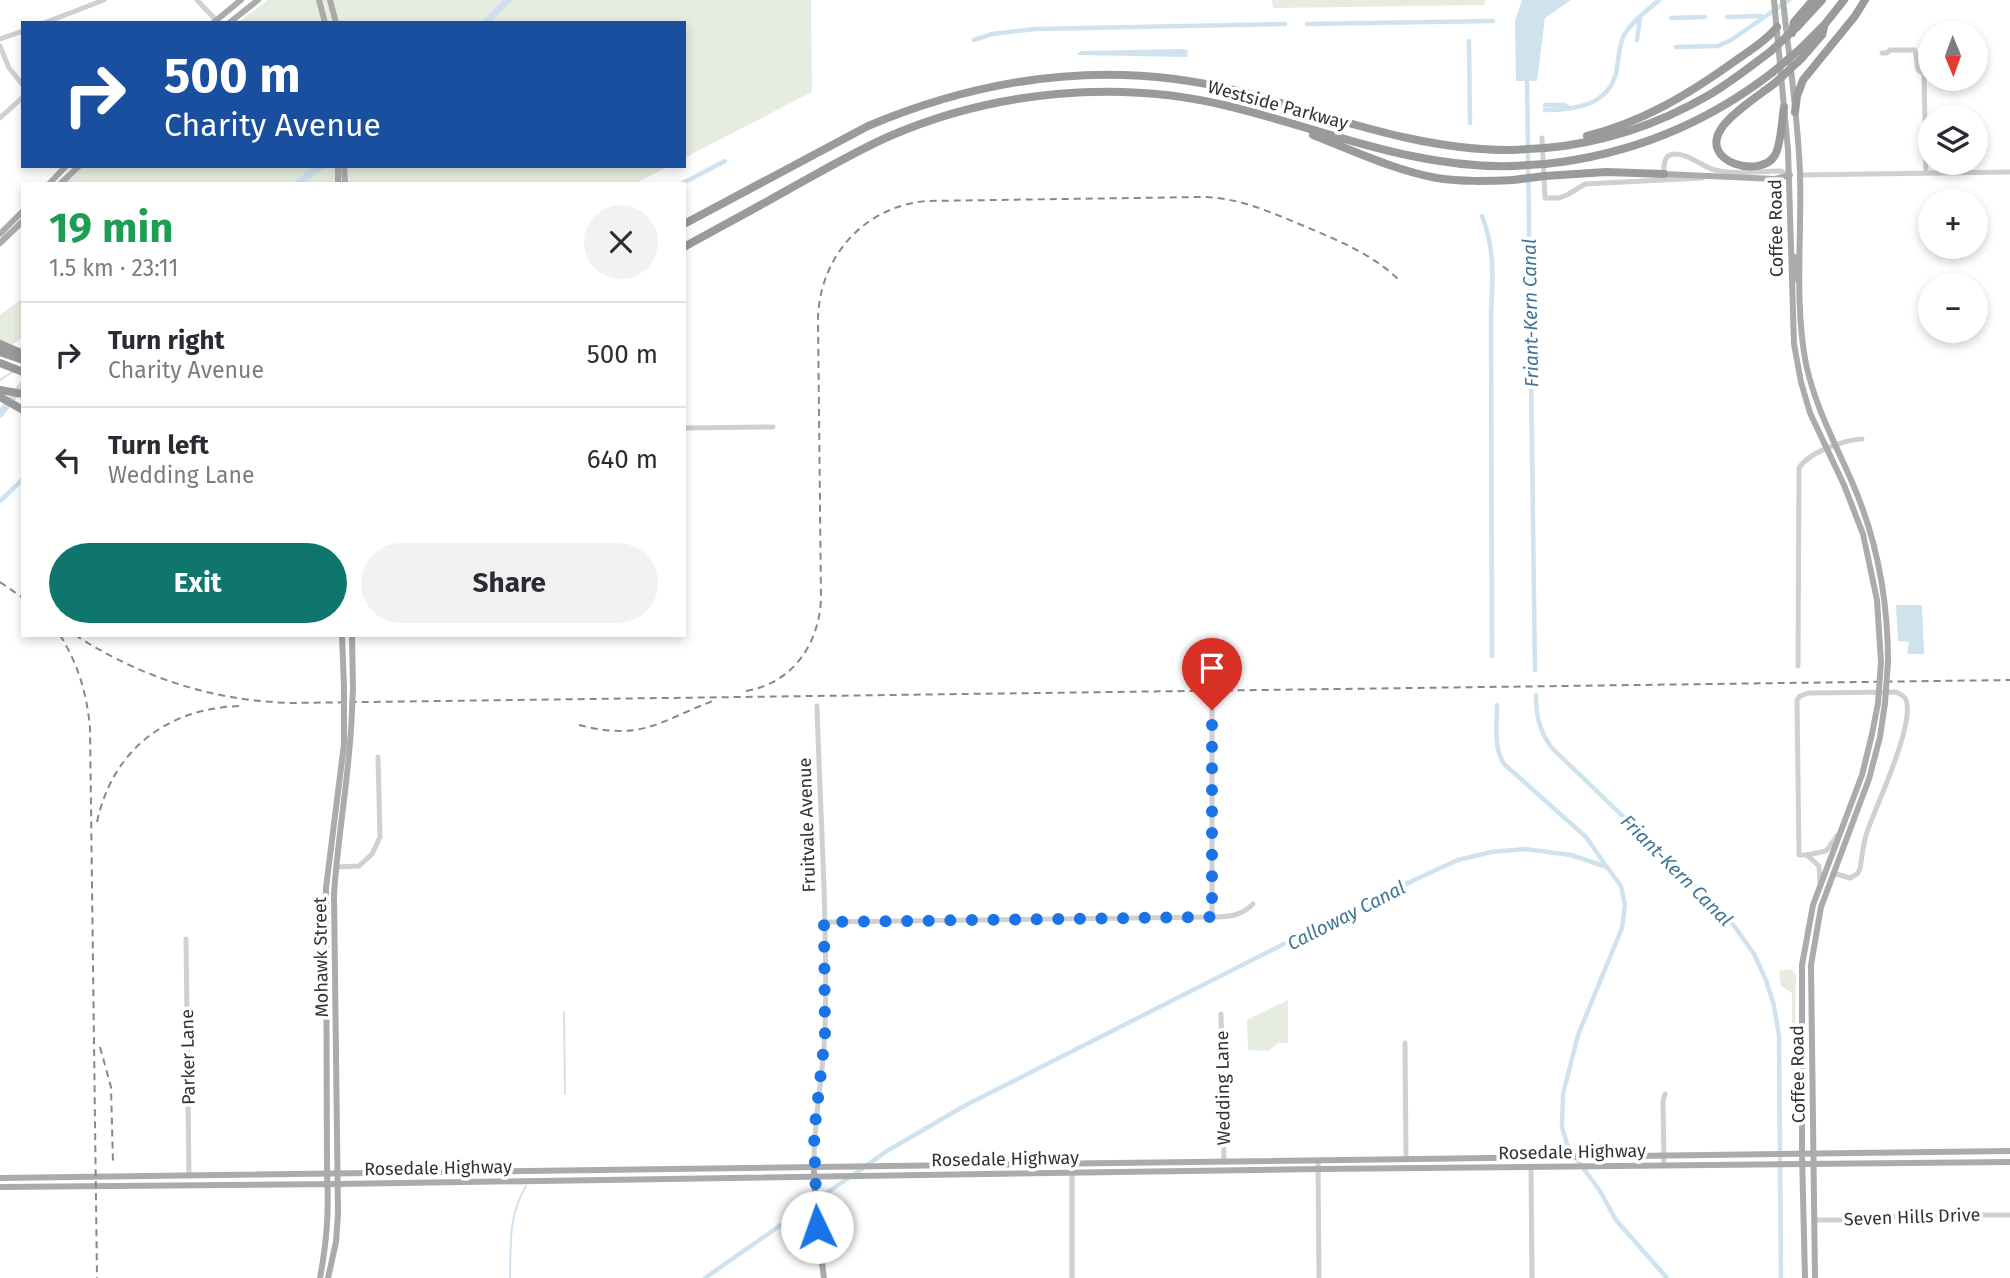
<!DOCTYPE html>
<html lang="en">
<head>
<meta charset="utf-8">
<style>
  body { margin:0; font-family:"Fira Sans",sans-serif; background:#f2f2f3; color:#2b2b33; height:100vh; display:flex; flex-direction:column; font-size:26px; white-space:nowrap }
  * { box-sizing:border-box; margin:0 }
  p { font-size:23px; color:#7c7c81 }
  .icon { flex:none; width:38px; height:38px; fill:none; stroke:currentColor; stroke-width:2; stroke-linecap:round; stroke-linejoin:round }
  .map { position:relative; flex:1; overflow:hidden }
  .details { position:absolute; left:21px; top:182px; width:665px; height:455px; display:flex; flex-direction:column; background:#fff; border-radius:0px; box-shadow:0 4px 10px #0003 }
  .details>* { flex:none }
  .guide { position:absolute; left:21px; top:21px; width:665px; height:147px; border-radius:0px; box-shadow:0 4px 10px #0003; background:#1a4fa0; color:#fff; overflow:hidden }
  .needle { width:46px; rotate:179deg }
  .fabs { position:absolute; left:1918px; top:21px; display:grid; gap:14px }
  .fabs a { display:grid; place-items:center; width:70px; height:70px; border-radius:50%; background:#fff; box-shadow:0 4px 10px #0003; font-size:35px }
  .pin { position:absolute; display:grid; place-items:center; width:60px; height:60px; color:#fff; margin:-72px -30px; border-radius:50% 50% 50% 0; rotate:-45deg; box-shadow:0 0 7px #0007 }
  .pin .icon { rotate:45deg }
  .me { position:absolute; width:77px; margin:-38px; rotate:357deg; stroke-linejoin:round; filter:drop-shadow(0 0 5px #0008) }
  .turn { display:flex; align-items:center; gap:24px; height:147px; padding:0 28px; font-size:32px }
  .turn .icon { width:91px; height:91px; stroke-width:2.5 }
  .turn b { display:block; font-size:49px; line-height:60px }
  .round { display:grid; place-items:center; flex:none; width:74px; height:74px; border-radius:37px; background:#f2f2f3 }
  .overview { display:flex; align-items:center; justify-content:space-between; height:119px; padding:0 28px }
  h1 { font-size:42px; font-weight:700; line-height:52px; color:#1e9e55 }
  .cta { display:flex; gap:14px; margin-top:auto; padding:14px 28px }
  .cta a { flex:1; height:80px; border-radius:42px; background:#0f766e; color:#fff; font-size:28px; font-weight:700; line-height:80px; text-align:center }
  .cta a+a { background:#f2f2f3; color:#2b2b33 }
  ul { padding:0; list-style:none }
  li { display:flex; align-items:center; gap:21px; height:105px; padding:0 28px; border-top:2px solid #e1e1e2 }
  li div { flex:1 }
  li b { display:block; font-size:26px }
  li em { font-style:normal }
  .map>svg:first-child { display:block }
  .green { fill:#e6ecdf }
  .water { fill:#cfe2ee }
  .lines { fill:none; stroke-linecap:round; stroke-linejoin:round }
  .stream { stroke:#cfe2ee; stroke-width:2 }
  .canal { stroke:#cfe2ee; stroke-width:4.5 }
  .river { stroke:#cfe2ee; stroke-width:7 }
  .minor { stroke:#d0d0d0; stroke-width:5 }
  .major { stroke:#ababab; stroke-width:6 }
  .highway { stroke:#9a9a9a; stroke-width:8 }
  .rail { stroke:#888; stroke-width:2; stroke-dasharray:7 5; stroke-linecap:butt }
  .major-bridge { stroke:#ababab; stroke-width:6 }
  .highway-bridge { stroke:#9a9a9a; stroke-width:8 }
  .route { stroke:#1a73e8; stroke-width:12; stroke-dasharray:0 21.6 }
  .labels { text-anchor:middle; stroke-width:7; stroke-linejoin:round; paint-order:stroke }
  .street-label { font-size:18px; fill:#333; stroke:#fff }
  .water-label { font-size:19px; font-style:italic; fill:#3f7597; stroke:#fff }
</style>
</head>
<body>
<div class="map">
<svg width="2010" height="1278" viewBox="0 0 2010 1278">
  <rect width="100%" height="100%" fill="#fff"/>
  <g class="green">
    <polygon points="268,0 811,0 812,92 684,158 684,23 237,23"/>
    <polygon points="1272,0 1485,0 1485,5 1273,8"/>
    <polygon points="83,166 669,166 635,184 64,184"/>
    <polygon points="23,298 23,337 0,353 0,315"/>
    <polygon points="1790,969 1795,973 1796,976 1793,1126 1792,993 1781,986 1779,971"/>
    <polygon points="1288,1000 1288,1043 1278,1043 1268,1051 1248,1050 1247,1020"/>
  </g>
  <g class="water">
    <polygon points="1522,0 1571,0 1545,18 1537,81 1516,81 1515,21"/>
    <polygon points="1183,49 1188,50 1187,57 1079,55 1077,54 1081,51"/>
    <polygon points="1896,605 1922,605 1924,654 1907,654 1909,642 1898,641"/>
  </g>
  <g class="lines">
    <g class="stream">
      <polyline points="0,380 14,371"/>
      <polyline points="564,1012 565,1094"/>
      <path d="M510,1278C511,1244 508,1216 526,1186"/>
    </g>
    <g class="canal">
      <polyline points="1727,17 1761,16"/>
      <polyline points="1671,18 1705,17"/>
      <polyline points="1307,24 1493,21"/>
      <polyline points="974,40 992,34 1035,29 1285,24"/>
      <polyline points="1637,40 1640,17"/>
      <polyline points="1469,41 1470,123"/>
      <polyline points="1676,47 1718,46 1731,40 1789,0"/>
      <polyline points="1527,75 1535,670"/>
      <polyline points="1545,105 1565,105 1569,108"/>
      <path d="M1545,110C1573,110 1608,106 1616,73C1619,61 1618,47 1624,35C1632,21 1647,11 1659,0"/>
      <polyline points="681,184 725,161"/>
      <path d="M1482,216C1495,248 1493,280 1491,313L1492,656"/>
      <polyline points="0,501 23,479"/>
      <path d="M1536,695C1536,715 1539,731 1552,748L1717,907L1735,927L1754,954L1766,980L1774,1006L1779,1036L1781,1278"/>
      <path d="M1497,705C1497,724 1493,747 1504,764L1586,837L1606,866"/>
      <polyline points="705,1278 887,1151 966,1105 1335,918 1425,875 1458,860 1491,852 1525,849 1571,855 1607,867 1621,886 1625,905 1622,928 1578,1035 1563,1094 1562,1127 1567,1144 1571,1151 1600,1191 1616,1220 1667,1278"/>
    </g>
    <g class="river">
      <polyline points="485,23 508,0"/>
      <polyline points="298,184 314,170 322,166"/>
      <polyline points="0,414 23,384"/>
    </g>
    <g class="minor">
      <polyline points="197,0 216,20"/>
      <polyline points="44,23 104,0"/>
      <polyline points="0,39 23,31"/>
      <polyline points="0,46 9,68 23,85"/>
      <polyline points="1882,53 1887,53 1890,50 1915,50 1918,70 1924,74 1926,173"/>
      <polyline points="0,118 23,97"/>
      <polyline points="1542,138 1545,198 1559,198 1567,195 1585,184 1702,178"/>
      <path d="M1665,175C1663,167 1663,155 1674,154C1688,153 1702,167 1715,170C1736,175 1760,171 1781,171L1788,175"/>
      <polyline points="1800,175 2010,172"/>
      <polyline points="684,428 773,427"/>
      <path d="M1798,666L1799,468C1809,452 1844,440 1862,439"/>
      <path d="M1807,855H1799L1797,700L1800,696L1808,693L1896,692C1900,694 1902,694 1905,698C1918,719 1875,808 1867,832C1863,844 1862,857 1860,869L1857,874L1850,878L1833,873"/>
      <polyline points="336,867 359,866 372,854 380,837 378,757"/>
      <polyline points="1820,882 1819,866 1807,855 1826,851 1837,836"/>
      <polyline points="1212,917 1212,710"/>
      <path d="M824,922L1212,917C1229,917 1241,916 1253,904"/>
      <polyline points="186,939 189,1176"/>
      <polyline points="1221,1014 1224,1162"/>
      <polyline points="1405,1043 1406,1159"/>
      <polyline points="1318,1160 1319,1278"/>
      <polyline points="1664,1165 1663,1101 1665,1094"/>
      <path d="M814,1167C813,1120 824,1075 825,1028C828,921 820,813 817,706"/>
      <polyline points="1531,1167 1532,1278"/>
      <polyline points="1072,1172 1072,1278"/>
      <polyline points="1814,1220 1872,1220 1906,1215 2010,1215"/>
    </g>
    <g class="major">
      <polyline points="319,0 325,23"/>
      <polyline points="330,0 336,23"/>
      <polyline points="1774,0 1788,150 1794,344 1801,382 1810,413 1844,485 1863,534 1877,600 1881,662"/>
      <path d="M1783,0C1789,58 1798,116 1800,174C1802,236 1794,302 1806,364C1815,406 1835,443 1852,482C1877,539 1888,600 1888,662"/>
      <polyline points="213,23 241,0"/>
      <polyline points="229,23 258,0"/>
      <polyline points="338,166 338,184"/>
      <polyline points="344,166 345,184"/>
      <polyline points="1664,174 1775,179 1790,175"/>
      <polyline points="49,184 66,166"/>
      <polyline points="60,184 79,166"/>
      <polyline points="0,234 23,211"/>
      <polyline points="0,243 23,221"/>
      <polyline points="1795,257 1798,281"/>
      <polyline points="342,635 344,688"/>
      <polyline points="352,635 353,688"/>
      <polyline points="814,1172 816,1216 824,1278"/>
      <polyline points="0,1178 2010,1151"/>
      <polyline points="0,1187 338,1184 1318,1169 2010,1162"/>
      <path d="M320,1278C327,1240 329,1212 327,1173L326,888L344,744V711"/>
      <path d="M328,1278L336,1242L338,1214L334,894C338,833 350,772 352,710"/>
      <polyline points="1805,1278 1802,1154 1802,965 1813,905 1862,775 1872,734 1878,703"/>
      <polyline points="1815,1278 1811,965 1821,907 1869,779 1880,737 1885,703"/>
    </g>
    <g class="highway">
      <polyline points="1798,26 1822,0"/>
      <polyline points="1792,33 1794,22 1813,0"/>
      <polyline points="1800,49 1825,24 1844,0"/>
      <polyline points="1802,58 1822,35 1824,27"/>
      <path d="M1775,83C1761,94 1730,114 1721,129C1699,163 1762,179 1775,155C1781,145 1782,119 1784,107"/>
      <polyline points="1795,112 1797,96 1803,80 1855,16 1865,0"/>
      <path d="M1313,135C1354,151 1394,170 1437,178C1462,182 1488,181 1513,180"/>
      <path d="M1587,136C1643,122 1689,94 1735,61C1749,51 1766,41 1777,27"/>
      <path d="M1545,148C1602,143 1659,124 1709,95C1731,82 1751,66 1771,51"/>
      <path d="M1545,164C1629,155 1706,124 1773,72"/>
      <polyline points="1545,176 1606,172 1664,174"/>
      <path d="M684,224L868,126C987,76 1111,59 1238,91C1329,115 1417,151 1513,150"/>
      <path d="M684,247C720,227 756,208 791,188C824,170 856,151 890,136C994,91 1118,79 1228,106C1323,129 1413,169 1513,166"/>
      <polyline points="0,344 23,354"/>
      <polyline points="0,352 23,360"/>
      <polyline points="0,363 23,372"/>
      <polyline points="0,390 23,394"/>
      <polyline points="0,397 23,410"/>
    </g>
    <g class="rail">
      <polyline points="0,582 23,598"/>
      <path d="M60,635C78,664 87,694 90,728L97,1278"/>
      <path d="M75,635C140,677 213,701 291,703L2010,680"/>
      <path d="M746,691C793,683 819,644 821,599L818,318C820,256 864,207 926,201L1201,197C1238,197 1270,212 1304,226C1339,241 1373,254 1401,282"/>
      <path d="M579,725C643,741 657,722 713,701"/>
      <path d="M97,822C113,748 169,707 243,706"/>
      <polyline points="100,1047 111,1087 113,1163"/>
    </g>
    <g class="major-bridge">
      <polyline points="1878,703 1881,662"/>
      <polyline points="1885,703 1888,662"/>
      <polyline points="352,710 353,688"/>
      <polyline points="344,711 344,688"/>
    </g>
    <g class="highway-bridge">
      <polyline points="1771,51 1798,26"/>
      <polyline points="1773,72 1800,49"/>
      <polyline points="1775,83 1802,58"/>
      <polyline points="1513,150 1545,148"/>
      <polyline points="1513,166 1545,164"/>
      <polyline points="1513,180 1545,176"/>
    </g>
  </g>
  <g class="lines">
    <polyline class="route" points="817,1227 814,1134 825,1036 824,922 1212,917 1212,710"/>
  </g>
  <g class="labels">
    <g class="street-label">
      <text transform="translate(1278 105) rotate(15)" y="6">Westside Parkway</text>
      <text transform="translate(1776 228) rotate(-91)" y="6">Coffee Road</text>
      <text transform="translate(807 825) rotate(-92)" y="6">Fruitvale Avenue</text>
      <text transform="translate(321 957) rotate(-91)" y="6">Mohawk Street</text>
      <text transform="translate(188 1057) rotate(-91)" y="6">Parker Lane</text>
      <text transform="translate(1798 1074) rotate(-91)" y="6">Coffee Road</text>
      <text transform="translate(1223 1088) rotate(-91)" y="6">Wedding Lane</text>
      <text transform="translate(1572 1152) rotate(-1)" y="6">Rosedale Highway</text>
      <text transform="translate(1005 1159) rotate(-1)" y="6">Rosedale Highway</text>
      <text transform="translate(438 1168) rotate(-1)" y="6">Rosedale Highway</text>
      <text transform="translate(1912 1217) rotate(-2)" y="6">Seven Hills Drive</text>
    </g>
    <g class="water-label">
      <text transform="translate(1530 313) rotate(-91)" y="7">Friant-Kern Canal</text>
      <text transform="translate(1677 870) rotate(45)" y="7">Friant-Kern Canal</text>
      <text transform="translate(1346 915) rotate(-27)" y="7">Calloway Canal</text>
    </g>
  </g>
</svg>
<div class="fabs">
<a><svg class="needle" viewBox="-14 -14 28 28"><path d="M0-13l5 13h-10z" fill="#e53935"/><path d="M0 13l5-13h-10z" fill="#7c7c81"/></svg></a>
<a><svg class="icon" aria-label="layers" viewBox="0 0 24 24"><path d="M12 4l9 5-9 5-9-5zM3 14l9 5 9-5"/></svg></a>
<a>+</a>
<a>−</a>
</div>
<div class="pin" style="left:1212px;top:710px;background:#d93025"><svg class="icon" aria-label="arrive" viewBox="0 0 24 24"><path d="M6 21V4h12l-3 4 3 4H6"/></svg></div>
<svg class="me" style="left:817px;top:1227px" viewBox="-20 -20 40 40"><circle r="19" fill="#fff"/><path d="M0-13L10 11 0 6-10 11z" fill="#1a73e8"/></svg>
<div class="guide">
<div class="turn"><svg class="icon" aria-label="right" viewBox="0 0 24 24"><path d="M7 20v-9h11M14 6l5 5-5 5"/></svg><div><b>500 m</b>Charity Avenue</div></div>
</div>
<section class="details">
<div class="overview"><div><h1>19 min</h1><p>1.5 km · 23:11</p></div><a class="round"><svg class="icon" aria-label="close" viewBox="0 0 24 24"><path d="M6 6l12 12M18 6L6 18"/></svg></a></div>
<ul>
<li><svg class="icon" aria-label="right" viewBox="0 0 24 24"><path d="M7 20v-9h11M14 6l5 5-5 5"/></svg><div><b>Turn right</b><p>Charity Avenue</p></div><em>500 m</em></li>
<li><svg class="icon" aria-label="left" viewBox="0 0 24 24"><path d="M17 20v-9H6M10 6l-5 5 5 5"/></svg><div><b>Turn left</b><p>Wedding Lane</p></div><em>640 m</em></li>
</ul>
<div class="cta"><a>Exit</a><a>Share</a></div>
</section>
</div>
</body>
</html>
